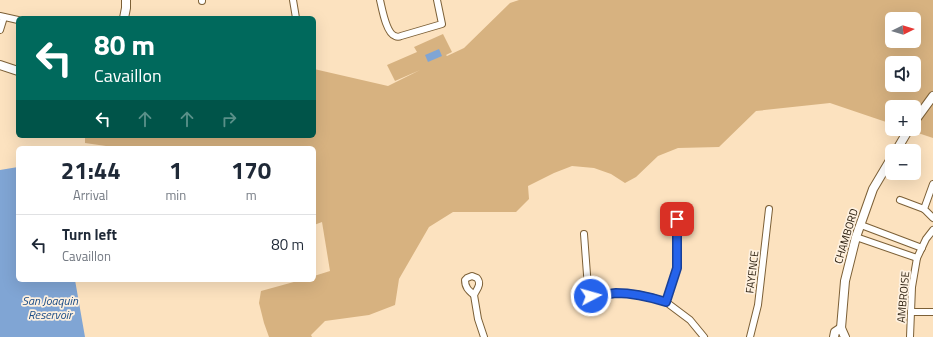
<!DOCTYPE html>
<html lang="en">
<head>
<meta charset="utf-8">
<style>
  body { margin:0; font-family:"Titillium Web",sans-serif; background:#f2f2f3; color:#1f2937; height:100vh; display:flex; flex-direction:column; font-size:15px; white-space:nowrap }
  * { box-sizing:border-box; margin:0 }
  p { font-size:13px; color:#747a83 }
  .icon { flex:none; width:22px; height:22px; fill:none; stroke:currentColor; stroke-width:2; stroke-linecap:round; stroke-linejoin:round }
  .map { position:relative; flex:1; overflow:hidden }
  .panel { position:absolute; left:16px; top:146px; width:300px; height:136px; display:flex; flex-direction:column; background:#fff; border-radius:6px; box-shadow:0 4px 16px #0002 }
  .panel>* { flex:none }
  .top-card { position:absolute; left:16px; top:16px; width:300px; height:122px; border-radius:6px; box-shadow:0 4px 16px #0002; background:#00695c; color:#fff; overflow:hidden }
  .needle { width:26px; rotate:85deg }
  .fabs { position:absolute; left:885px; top:12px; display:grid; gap:8px }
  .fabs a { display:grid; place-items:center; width:36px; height:36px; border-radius:6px; background:#fff; box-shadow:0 4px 16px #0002; font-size:20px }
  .pin { position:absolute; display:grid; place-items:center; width:34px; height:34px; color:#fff; margin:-17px; border-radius:8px; box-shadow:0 2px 6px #0006 }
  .me { position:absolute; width:44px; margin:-22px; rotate:84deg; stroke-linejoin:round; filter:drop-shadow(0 0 3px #0008) }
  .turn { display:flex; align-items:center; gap:14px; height:84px; padding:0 12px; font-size:18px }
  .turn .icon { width:52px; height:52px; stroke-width:2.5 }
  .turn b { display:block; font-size:28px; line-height:34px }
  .lanes { display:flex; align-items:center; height:38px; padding:0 12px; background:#0003; justify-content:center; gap:20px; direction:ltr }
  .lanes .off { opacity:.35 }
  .eta { display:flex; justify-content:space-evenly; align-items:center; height:68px; text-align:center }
  .eta b { font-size:24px; font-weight:700; line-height:28px }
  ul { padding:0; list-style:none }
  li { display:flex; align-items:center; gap:12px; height:60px; padding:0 12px; border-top:1px solid #e0e1e3 }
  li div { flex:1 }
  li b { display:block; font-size:15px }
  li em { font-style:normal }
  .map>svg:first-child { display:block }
  .green { fill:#d7b280; fill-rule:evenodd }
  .water { fill:#80a5d4 }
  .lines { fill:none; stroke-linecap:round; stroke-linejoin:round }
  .minor-casing { stroke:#7c6037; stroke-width:8 }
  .tertiary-casing { stroke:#7c6037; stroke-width:10 }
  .minor { stroke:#fff; stroke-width:6 }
  .tertiary { stroke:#fff; stroke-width:8 }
  .route-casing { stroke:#184099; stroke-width:10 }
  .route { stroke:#2563eb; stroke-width:7 }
  .labels { text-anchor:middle; stroke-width:3.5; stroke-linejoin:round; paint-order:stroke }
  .street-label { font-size:11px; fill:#251909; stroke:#fef1e0 }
  .water-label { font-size:12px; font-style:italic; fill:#1a4c86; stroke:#fef1e0 }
</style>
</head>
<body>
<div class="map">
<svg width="933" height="337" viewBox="0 0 933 337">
  <rect width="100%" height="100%" fill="#fce2bf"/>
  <path class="green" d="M519,0H933V138L906,129H914V107H892V124L830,103L756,111L719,147L678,148L658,156L636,177L625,183L611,174L594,168L572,166L554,173L528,186L529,199L516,212H453L429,227L399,279L395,305L369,315L325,321L311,335L312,337H269L264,323L259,303L261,291L301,280H314V276L330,271L322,222L314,225V148H120L85,143V136H314V69L388,86L420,70L395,81L387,65L417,52L414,47L443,34L452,52L446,55L447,56L464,48L510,3ZM892,19H914V41H892ZM892,63H914V85H892Z"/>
  <g class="water">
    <polygon points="439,49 442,56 428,62 425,55"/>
    <polygon points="18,167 18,280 75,280 85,337 0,337 0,170"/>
  </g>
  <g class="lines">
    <defs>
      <g id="minor">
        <polyline points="293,0 296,18"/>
        <path d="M380,0C382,8 386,33 395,36C397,37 399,37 401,36L442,24L437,0"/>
        <polyline points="202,1 202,0"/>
        <polyline points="0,16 18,20"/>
        <polyline points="0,30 4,17"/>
        <polyline points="933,184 924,209 933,218"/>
        <polyline points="900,200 924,209"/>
        <polyline points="861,225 922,248"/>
        <polyline points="584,234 588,288 591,296 598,297 615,293 635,294 654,298 666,302 690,320 704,337"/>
        <polyline points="856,237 917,258"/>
        <path d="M472,276L477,278C482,284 477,289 474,295C468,290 465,287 465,280L467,278Z"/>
        <polyline points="474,295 478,319 484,337"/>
        <polyline points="666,302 677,268 677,219"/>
        <polyline points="911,312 933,312"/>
        <polyline points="750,337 758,305 769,209"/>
        <polyline points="910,337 912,287 917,258 926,239 933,230"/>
      </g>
      <g id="tertiary">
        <polyline points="124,18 126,8 126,0"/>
        <polyline points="0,65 18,71"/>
        <polyline points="914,122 933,96"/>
        <polyline points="896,151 909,129"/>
        <polyline points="834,337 835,332 841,328"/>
        <polyline points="845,337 841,328 845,281 856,237 873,189 892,157"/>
      </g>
    </defs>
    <use href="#minor" class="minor-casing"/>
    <use href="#tertiary" class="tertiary-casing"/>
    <use href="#minor" class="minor"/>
    <use href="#tertiary" class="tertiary"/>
  </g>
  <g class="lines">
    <defs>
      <path id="route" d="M591,296C600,297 607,294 616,293C633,293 650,297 666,302L677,268V219"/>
    </defs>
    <use href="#route" class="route-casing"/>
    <use href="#route" class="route"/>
  </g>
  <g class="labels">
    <g class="street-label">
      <text transform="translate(846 236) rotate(-73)" y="4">CHAMBORD</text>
      <text transform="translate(752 272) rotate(-83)" y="4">FAYENCE</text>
      <text transform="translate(903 297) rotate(-85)" y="4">AMBROISE</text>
    </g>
    <g class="water-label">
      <text x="50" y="305">San Joaquin<tspan x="50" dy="14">Reservoir</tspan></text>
    </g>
  </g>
</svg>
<div class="fabs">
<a><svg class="needle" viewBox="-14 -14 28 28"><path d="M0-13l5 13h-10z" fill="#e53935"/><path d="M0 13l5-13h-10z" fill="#747a83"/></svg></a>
<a><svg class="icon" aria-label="sound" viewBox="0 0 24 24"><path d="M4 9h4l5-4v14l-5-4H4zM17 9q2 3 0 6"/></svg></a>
<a>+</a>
<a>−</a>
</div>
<div class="pin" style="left:677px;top:219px;background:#d93025"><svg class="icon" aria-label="arrive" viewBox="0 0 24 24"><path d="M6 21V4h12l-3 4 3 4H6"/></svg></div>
<svg class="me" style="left:591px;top:296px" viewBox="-20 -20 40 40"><circle r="17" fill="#2563eb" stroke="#fff" stroke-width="3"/><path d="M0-11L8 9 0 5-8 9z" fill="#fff"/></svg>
<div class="top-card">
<div class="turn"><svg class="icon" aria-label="left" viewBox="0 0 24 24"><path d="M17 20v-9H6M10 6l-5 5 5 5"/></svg><div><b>80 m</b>Cavaillon</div></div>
<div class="lanes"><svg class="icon" aria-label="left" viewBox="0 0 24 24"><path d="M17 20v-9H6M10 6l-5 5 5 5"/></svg><svg class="icon off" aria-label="ahead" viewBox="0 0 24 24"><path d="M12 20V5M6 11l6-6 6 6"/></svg><svg class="icon off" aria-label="ahead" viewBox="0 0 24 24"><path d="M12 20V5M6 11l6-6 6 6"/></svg><svg class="icon off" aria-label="right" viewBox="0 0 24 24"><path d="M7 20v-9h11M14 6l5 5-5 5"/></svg></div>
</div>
<section class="panel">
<div class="eta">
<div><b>21:44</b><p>Arrival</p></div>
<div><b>1</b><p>min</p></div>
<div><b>170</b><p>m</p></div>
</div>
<ul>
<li><svg class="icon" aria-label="left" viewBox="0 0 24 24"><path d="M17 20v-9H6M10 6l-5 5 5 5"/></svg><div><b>Turn left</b><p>Cavaillon</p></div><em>80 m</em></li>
</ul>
</section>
</div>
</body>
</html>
